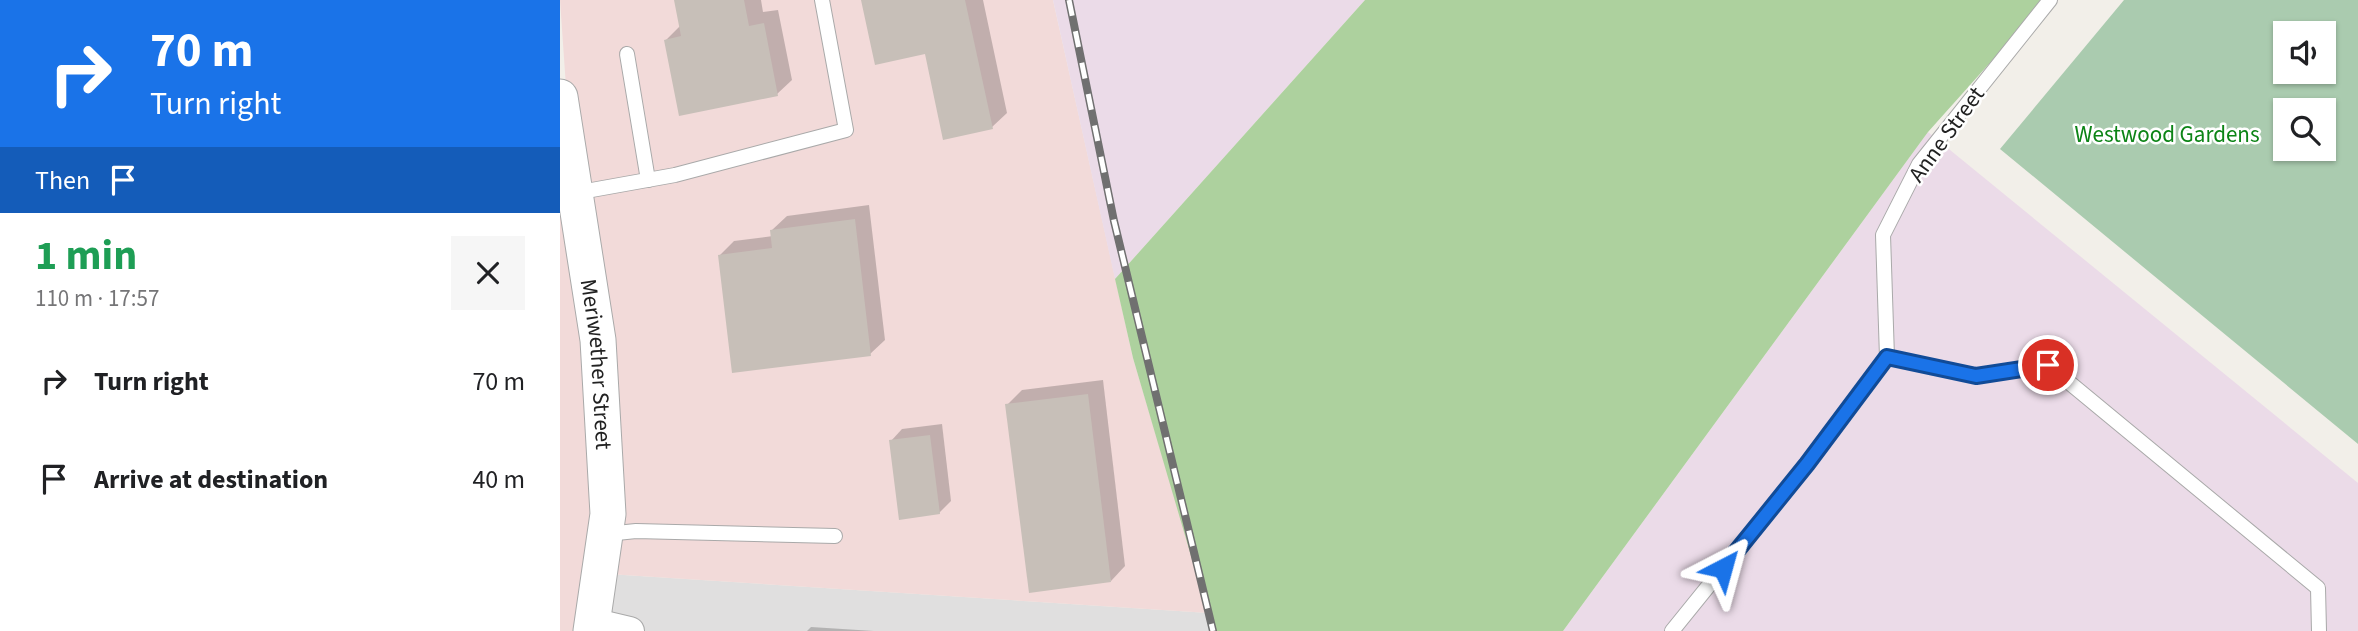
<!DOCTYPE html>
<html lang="en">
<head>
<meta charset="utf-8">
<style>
  body { margin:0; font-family:"Source Sans 3",sans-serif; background:#f6f6f6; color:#202124; height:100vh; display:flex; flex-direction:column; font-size:26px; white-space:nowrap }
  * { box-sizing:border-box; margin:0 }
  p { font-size:23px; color:#757577 }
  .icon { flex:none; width:38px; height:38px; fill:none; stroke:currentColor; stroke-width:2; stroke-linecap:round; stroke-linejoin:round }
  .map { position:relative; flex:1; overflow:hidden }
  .sheet { display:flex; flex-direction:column; background:#fff; width:560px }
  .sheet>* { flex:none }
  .banner { background:#1a73e8; color:#fff; overflow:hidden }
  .controls { position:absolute; left:1713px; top:21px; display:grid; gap:14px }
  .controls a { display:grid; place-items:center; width:63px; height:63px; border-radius:0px; background:#fff; box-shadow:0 2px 5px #0004; font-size:35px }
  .pin { position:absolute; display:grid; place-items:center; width:60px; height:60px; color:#fff; margin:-30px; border:4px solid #fff; border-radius:50%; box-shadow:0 2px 7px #0007 }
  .me { position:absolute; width:77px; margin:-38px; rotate:39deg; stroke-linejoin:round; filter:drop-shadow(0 0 5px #0008) }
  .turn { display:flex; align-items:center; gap:24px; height:147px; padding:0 35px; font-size:32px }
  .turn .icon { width:91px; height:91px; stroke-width:2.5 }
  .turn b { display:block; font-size:49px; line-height:60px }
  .then { display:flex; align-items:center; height:66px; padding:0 35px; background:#0003; gap:14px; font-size:26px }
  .round { display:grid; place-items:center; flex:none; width:74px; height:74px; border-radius:0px; background:#f6f6f6 }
  .headline { display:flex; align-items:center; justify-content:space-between; height:119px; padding:0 35px }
  h1 { font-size:42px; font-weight:700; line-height:52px; color:#1e9e55 }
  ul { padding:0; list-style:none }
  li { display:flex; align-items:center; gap:21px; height:98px; padding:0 35px }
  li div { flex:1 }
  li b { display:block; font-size:26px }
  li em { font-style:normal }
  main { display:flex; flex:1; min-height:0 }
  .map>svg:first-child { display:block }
  .residential { fill:#e0dfdf }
  .commercial { fill:#f2dad9 }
  .industrial { fill:#ebdbe8 }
  .forest { fill:#add19e }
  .cemetery { fill:#aacbaf; fill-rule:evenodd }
  .shadow { fill:#0003 }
  .building { fill:#c7bfb8 }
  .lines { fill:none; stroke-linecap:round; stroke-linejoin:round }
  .service-casing { stroke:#a9a9a9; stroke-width:16 }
  .minor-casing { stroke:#a9a9a9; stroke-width:30 }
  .tertiary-casing { stroke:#a9a9a9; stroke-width:37 }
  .service { stroke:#fff; stroke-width:14 }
  .minor { stroke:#fff; stroke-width:28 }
  .tertiary { stroke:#fff; stroke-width:35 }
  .rail-casing { stroke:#707070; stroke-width:8 }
  .rail { stroke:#fff; stroke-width:5; stroke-dasharray:16; stroke-linecap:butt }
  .route-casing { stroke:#114b97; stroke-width:18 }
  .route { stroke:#1a73e8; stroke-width:12 }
  .labels { text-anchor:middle; stroke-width:5; stroke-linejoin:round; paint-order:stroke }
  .street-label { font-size:23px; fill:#222; stroke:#fff }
  .park-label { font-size:23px; fill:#0c8416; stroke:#fff }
</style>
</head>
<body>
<main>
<section class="sheet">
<div class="banner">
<div class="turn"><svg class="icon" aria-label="right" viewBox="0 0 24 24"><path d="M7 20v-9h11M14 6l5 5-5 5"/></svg><div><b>70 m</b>Turn right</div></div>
<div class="then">Then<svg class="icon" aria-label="arrive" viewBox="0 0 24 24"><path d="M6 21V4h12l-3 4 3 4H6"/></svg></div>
</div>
<div class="headline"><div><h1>1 min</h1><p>110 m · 17:57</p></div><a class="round"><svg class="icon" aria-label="close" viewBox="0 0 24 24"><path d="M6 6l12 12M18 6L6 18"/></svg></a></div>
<ul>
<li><svg class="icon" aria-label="right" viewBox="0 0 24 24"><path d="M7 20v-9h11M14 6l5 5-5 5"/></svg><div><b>Turn right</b></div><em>70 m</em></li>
<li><svg class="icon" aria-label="arrive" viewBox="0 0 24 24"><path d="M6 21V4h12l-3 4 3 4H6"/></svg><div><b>Arrive at destination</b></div><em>40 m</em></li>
</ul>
</section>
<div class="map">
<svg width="1798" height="631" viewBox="0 0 1798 631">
  <rect width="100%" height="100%" fill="#f2efe9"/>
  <polygon class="residential" points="48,574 649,613 653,631 43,631"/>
  <polygon class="commercial" points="0,0 493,0 573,358 649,613 48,574 43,631 0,631 0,118 8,116"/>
  <g class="industrial">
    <polygon points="493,0 805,0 555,279"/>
    <polygon points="1368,132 1798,483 1798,631 1003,631"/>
  </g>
  <polygon class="forest" points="805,0 1486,0 1368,132 1003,631 653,631 573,358 555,279"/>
  <path class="cemetery" d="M1564,0H1798V444L1440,149ZM1726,33H1764V72H1726ZM1726,110H1764V149H1726Z"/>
  <g class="shadow">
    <polygon points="115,0 201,0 203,12 218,10 232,80 217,94 106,40 120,26"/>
    <polygon points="303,0 423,0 447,113 432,127 366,52"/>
    <polygon points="309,205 325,340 310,354 159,256 174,241 213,236 212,230 227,216"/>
    <polygon points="543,380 565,566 551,581 447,405 462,390"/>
    <polygon points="382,424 391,501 379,513 331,441 342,429"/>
    <polygon points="251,627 314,631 247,631"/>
  </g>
  <g class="building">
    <polygon points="114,0 184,0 189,26 204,23 218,96 119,116 104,40 121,36"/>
    <polygon points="301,0 405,0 433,129 383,140 365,54 315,65"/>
    <polygon points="295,219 311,356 172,373 158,255 212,248 210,230"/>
    <polygon points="528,394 551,582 469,593 445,404"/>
    <polygon points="370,435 380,514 339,520 329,440"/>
  </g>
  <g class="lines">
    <defs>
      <g id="service">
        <polyline points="67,54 88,180"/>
        <polyline points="15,193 115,175 286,130 262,0"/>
        <polyline points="1327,357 1416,376 1488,365 1758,588 1759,631"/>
        <polyline points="47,534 76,531 275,536"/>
        <polyline points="1112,631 1247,464 1327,357 1323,235 1359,164 1490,0"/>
      </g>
      <polyline id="minor" points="32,622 70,631"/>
      <g id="tertiary">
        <path id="s1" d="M0,97L38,340L48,514L31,631"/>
      </g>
    </defs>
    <use href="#service" class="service-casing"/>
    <use href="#minor" class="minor-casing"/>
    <use href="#tertiary" class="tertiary-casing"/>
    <use href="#service" class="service"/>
    <use href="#minor" class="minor"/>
    <use href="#tertiary" class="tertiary"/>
    <defs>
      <polyline id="rail" points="509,0 554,221 653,631"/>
    </defs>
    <use href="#rail" class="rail-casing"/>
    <use href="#rail" class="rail"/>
  </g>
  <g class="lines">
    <defs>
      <polyline id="route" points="1163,568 1247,464 1327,357 1416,376 1488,365"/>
    </defs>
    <use href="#route" class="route-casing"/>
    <use href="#route" class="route"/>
  </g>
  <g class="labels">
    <g class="street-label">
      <text transform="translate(1386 134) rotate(-54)" y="8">Anne Street</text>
      <text dy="8" stroke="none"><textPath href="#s1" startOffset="270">Meriwether Street</textPath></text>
    </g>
    <g class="park-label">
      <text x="1607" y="142">Westwood Gardens</text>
    </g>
  </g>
</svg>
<div class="controls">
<a><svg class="icon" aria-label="sound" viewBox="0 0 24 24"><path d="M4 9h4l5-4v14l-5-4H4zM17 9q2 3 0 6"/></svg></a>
<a><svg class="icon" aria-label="search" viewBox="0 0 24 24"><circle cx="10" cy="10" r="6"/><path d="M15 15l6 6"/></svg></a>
</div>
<div class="pin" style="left:1488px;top:365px;background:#d93025"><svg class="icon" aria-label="arrive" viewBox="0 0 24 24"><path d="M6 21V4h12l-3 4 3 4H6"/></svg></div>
<svg class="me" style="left:1163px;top:568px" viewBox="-20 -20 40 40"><path d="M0-17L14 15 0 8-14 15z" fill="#1a73e8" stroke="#fff" stroke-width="4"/></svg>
</div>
</main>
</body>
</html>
